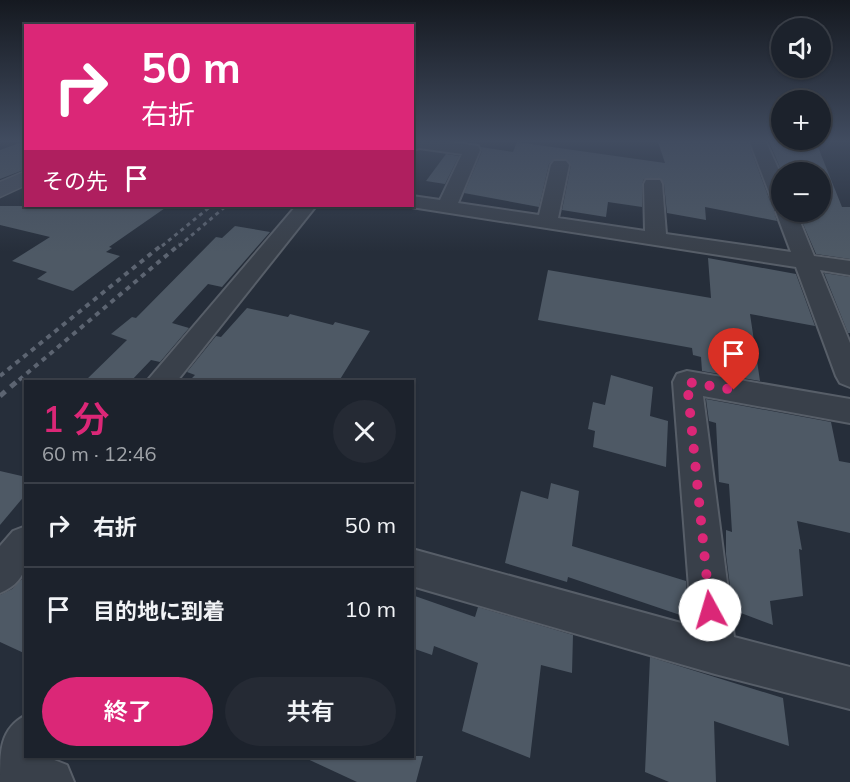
<!DOCTYPE html>
<html lang="ja">
<head>
<meta charset="utf-8">
<style>
  body { margin:0; font-family:Mulish,"Noto Sans JP",sans-serif; background:#252a34; color:#f1f3f6; height:100vh; display:flex; flex-direction:column; font-size:22px; white-space:nowrap }
  * { box-sizing:border-box; margin:0 }
  p { font-size:20px; color:#a0a4a9 }
  .icon { flex:none; width:33px; height:33px; fill:none; stroke:currentColor; stroke-width:2; stroke-linecap:round; stroke-linejoin:round }
  .map { position:relative; flex:1; overflow:hidden }
  .drawer { position:absolute; left:24px; top:380px; width:390px; height:378px; display:flex; flex-direction:column; background:#1c222c; border-radius:0px; box-shadow:0 2px 4px #0004,0 0 0 2px #3a3f48 }
  .drawer>* { flex:none }
  .banner { position:absolute; left:24px; top:24px; width:390px; height:183px; border-radius:0px; box-shadow:0 2px 4px #0004,0 0 0 2px #3a3f48; background:#db2777; color:#fff; overflow:hidden }
  .controls { position:absolute; left:771px; top:18px; display:grid; gap:12px }
  .controls a { display:grid; place-items:center; width:60px; height:60px; border-radius:50%; background:#1c222c; box-shadow:0 2px 4px #0004,0 0 0 2px #3a3f48; font-size:30px }
  .pin { position:absolute; display:grid; place-items:center; width:51px; height:51px; color:#fff; margin:-62px -26px; border-radius:50% 50% 50% 0; rotate:-45deg; box-shadow:0 0 6px #0007 }
  .pin .icon { rotate:45deg }
  .me { position:absolute; width:66px; margin:-33px; rotate:354deg; stroke-linejoin:round; filter:drop-shadow(0 0 4px #0008) }
  .turn { display:flex; align-items:center; gap:21px; height:126px; padding:0 18px; font-size:27px }
  .turn .icon { width:78px; height:78px; stroke-width:2.5 }
  .turn b { display:block; font-size:42px; line-height:51px }
  .then { display:flex; align-items:center; height:57px; padding:0 18px; background:#0003; gap:12px; font-size:22px }
  .round { display:grid; place-items:center; flex:none; width:63px; height:63px; border-radius:32px; background:#252a34 }
  .summary { display:flex; align-items:center; justify-content:space-between; height:102px; padding:0 18px }
  h1 { font-size:36px; font-weight:600; line-height:45px; color:#db2777 }
  .action { display:flex; gap:12px; margin-top:auto; padding:12px 18px }
  .action a { flex:1; height:69px; border-radius:36px; background:#db2777; color:#fff; font-size:24px; font-weight:600; line-height:69px; text-align:center }
  .action a+a { background:#252a34; color:#f1f3f6 }
  ul { padding:0; list-style:none }
  li { display:flex; align-items:center; gap:18px; height:84px; padding:0 18px; border-top:2px solid #3a3f48 }
  li div { flex:1 }
  li b { display:block; font-size:22px }
  li em { font-style:normal }
  .map>svg:first-child { display:block }
  .building { fill:#4e5965 }
  .lines { fill:none; stroke-linecap:round; stroke-linejoin:round }
  .street-casing { stroke:#575e68; stroke-width:4 }
  .secondary-casing { stroke:#575e68; stroke-width:3 }
  .street { fill:#39404a; fill-rule:evenodd }
  .secondary { fill:#48505d; fill-rule:evenodd }
  .rail-far2 { stroke:#5c6471; stroke-width:3; stroke-dasharray:4 4; stroke-linecap:butt }
  .rail-far1 { stroke:#5c6471; stroke-width:4; stroke-dasharray:5 5; stroke-linecap:butt }
  .rail { stroke:#5c6471; stroke-width:5; stroke-dasharray:7 7; stroke-linecap:butt }
  .route { stroke:#db2777; stroke-width:10; stroke-dasharray:0 18 }
</style>
</head>
<body>
<div class="map">
<svg width="850" height="782" viewBox="0 0 850 782">
  <rect width="100%" height="100%" fill="#262e3a"/>
  <g class="building">
    <polygon points="22,142 26,142 26,169 0,179 0,150"/>
    <polygon points="517,142 665,163 658,142 748,142 770,201 778,207 774,211 777,221 705,207 706,220 667,213 664,184 660,178 644,179 642,184 642,207 608,202 606,217 562,210 571,165 566,159 554,159 549,164 539,207 464,193 482,151 481,147 513,152"/>
    <polygon points="769,142 816,142 842,207 850,207 850,259 816,254 798,212 820,212 820,172 782,172"/>
    <polygon points="446,154 459,156 445,184 426,181"/>
    <polygon points="0,206 168,206 109,247 112,248 106,252 120,256 73,291 37,279 47,272 12,261 50,237 0,225"/>
    <polygon points="235,226 270,232 222,287 208,284 172,323 189,328 160,362 151,360 131,381 85,381 127,340 111,334 132,317 136,318 216,237 222,238"/>
    <polygon points="708,258 796,274 815,326 750,314 760,381 702,371 701,357 693,355 692,348 538,320 548,270 711,298"/>
    <polygon points="824,273 850,277 850,333 848,333"/>
    <polygon points="247,308 288,317 290,314 333,325 335,322 370,331 339,381 189,381 195,375 187,372 216,336 221,337"/>
    <polygon points="611,375 653,387 650,416 668,421 666,467 593,447 595,431 588,429 593,402 605,405"/>
    <polygon points="706,399 831,422 839,461 850,463 850,533 797,521 802,550 799,549 803,596 770,601 773,625 733,610 726,554 726,530 732,532 729,484 719,482 716,423 709,421"/>
    <polygon points="0,471 26,477 26,494 0,525"/>
    <polygon points="551,483 579,491 572,546 686,581 689,618 568,577 567,582 505,563 521,491 548,499"/>
    <polygon points="23,578 26,579 26,654 0,642 0,595 12,589"/>
    <polygon points="412,595 475,617 478,607 573,635 572,673 541,665 530,758 462,731 478,663 434,646 432,655 412,648"/>
    <polygon points="650,657 783,698 789,746 714,721 716,782 669,782 645,772"/>
    <polygon points="301,756 423,756 416,782 357,782"/>
  </g>
  <g class="lines">
    <defs>
      <g id="street">
        <polygon points="412,142 450,142 478,146 480,150 458,203 539,215 551,165 554,161 566,161 569,165 558,218 645,231 644,184 646,180 660,180 662,184 666,234 791,252 776,212 782,207 782,212 796,212 814,256 850,261 850,275 820,270 850,343 850,387 840,383 836,376 796,267 405,206 412,206 412,196 440,200 462,154 419,148 412,151"/>
        <polygon points="750,142 766,142 782,177 782,206 775,204 772,200"/>
        <polygon points="296,206 316,206 177,381 147,381"/>
        <polygon points="687,371 850,399 850,423 703,396 734,637 850,667 850,709 715,674 412,586 412,549 692,626 673,382 677,374"/>
        <path d="M26,526C26,556 33,579 0,593V546L13,531Z"/>
        <path d="M26,715V756H44L67,765L74,782H0C0,750 0,729 26,715Z"/>
      </g>
      <polygon id="secondary" points="26,171 26,185 0,197 0,182"/>
    </defs>
    <use href="#street" class="street-casing"/>
    <use href="#secondary" class="secondary-casing"/>
    <use href="#street" class="street"/>
    <use href="#secondary" class="secondary"/>
    <g class="rail-far2">
      <polyline points="162,246 211,206"/>
      <polyline points="179,246 226,206"/>
    </g>
    <g class="rail-far1">
      <polyline points="0,376 163,244"/>
      <polyline points="19,380 180,244"/>
    </g>
    <polyline class="rail" points="0,396 21,378"/>
  </g>
  <linearGradient id="sky" x2="0" y2="1"><stop stop-color="#151920"/><stop offset="0.56" stop-color="#414c60"/><stop offset="1" stop-color="#414c60" stop-opacity="0"/></linearGradient>
  <rect width="850" height="252" fill="url(#sky)"/>
  <g class="lines">
    <polyline class="route" points="710,610 687,382 734,390"/>
  </g>
</svg>
<div class="controls">
<a><svg class="icon" aria-label="sound" viewBox="0 0 24 24"><path d="M4 9h4l5-4v14l-5-4H4zM17 9q2 3 0 6"/></svg></a>
<a>+</a>
<a>−</a>
</div>
<div class="pin" style="left:734px;top:390px;background:#d93025"><svg class="icon" aria-label="arrive" viewBox="0 0 24 24"><path d="M6 21V4h12l-3 4 3 4H6"/></svg></div>
<svg class="me" style="left:710px;top:610px" viewBox="-20 -20 40 40"><circle r="19" fill="#fff"/><path d="M0-13L10 11 0 6-10 11z" fill="#db2777"/></svg>
<div class="banner">
<div class="turn"><svg class="icon" aria-label="right" viewBox="0 0 24 24"><path d="M7 20v-9h11M14 6l5 5-5 5"/></svg><div><b>50 m</b>右折</div></div>
<div class="then">その先<svg class="icon" aria-label="arrive" viewBox="0 0 24 24"><path d="M6 21V4h12l-3 4 3 4H6"/></svg></div>
</div>
<section class="drawer">
<div class="summary"><div><h1>1 分</h1><p>60 m · 12:46</p></div><a class="round"><svg class="icon" aria-label="close" viewBox="0 0 24 24"><path d="M6 6l12 12M18 6L6 18"/></svg></a></div>
<ul>
<li><svg class="icon" aria-label="right" viewBox="0 0 24 24"><path d="M7 20v-9h11M14 6l5 5-5 5"/></svg><div><b>右折</b></div><em>50 m</em></li>
<li><svg class="icon" aria-label="arrive" viewBox="0 0 24 24"><path d="M6 21V4h12l-3 4 3 4H6"/></svg><div><b>目的地に到着</b></div><em>10 m</em></li>
</ul>
<div class="action"><a>終了</a><a>共有</a></div>
</section>
</div>
</body>
</html>
